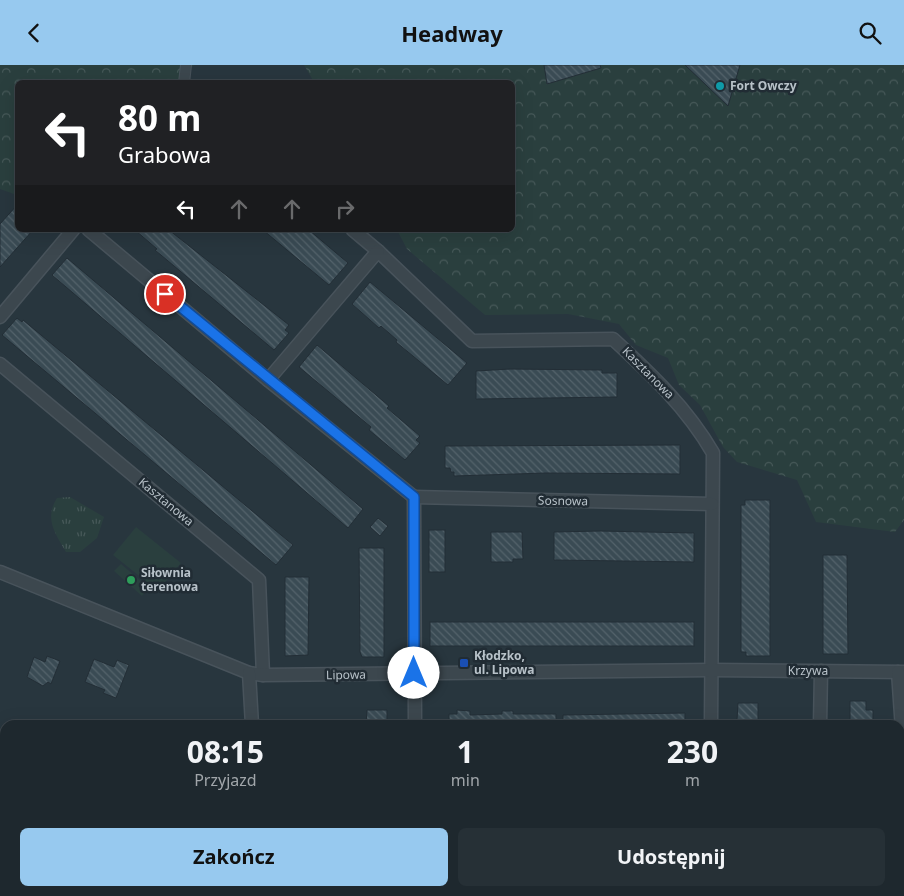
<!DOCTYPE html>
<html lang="pl">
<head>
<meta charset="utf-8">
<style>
  body { margin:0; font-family:"Noto Sans",sans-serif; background:#263036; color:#f1f3f6; height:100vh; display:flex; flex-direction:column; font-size:19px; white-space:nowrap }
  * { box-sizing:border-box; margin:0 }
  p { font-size:16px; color:#a1a6aa }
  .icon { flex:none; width:28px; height:28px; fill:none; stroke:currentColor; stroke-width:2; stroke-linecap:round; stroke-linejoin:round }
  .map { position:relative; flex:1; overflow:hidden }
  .details { position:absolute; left:0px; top:655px; width:905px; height:176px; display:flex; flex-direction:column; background:#1e282e; border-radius:15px 15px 0 0; box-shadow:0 5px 20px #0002,0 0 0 1px #3c444a }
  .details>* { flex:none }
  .hud { position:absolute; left:15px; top:15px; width:500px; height:152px; border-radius:8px; box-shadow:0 5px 20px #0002,0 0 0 1px #3c444a; background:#202124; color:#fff; overflow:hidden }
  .pin { position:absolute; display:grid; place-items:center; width:42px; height:42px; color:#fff; margin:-21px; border:2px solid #fff; border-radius:50%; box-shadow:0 1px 5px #0007 }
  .me { position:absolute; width:55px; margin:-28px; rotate:0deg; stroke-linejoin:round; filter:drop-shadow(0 0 4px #0008) }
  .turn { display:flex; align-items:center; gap:18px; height:105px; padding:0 20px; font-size:22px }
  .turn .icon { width:65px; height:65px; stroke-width:2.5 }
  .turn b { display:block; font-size:35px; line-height:42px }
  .lanes { display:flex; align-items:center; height:48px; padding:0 20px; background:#0003; justify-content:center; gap:25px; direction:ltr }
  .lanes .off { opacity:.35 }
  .eta { display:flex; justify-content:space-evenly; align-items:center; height:85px; text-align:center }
  .eta b { font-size:30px; font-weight:700; line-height:35px }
  .action { display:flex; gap:10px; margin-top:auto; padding:10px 20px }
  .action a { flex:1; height:58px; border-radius:8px; background:#97c9ef; color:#111; font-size:20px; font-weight:700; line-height:58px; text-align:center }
  .action a+a { background:#263036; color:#f1f3f6 }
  header { display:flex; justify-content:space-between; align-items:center; height:65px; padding:0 20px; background:#97c9ef; color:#111; font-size:22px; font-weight:700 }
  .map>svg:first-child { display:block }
  .grass { fill:url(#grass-tufts) }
  .forest { fill:url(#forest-crowns) }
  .pitch { fill:#2a3f3e }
  .building { fill:url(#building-back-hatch); stroke:#232e36 }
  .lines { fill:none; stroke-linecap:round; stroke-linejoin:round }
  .pedestrian-casing { stroke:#48535b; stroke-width:12 }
  .minor-casing { stroke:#48535b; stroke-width:15 }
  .pedestrian { stroke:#3c474e; stroke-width:10 }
  .minor { stroke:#3c474e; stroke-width:12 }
  .route-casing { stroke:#114b97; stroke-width:12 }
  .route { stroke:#1a73e8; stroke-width:9 }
  .culture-dot { fill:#0f9aa8; stroke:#212c34; stroke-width:2 }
  .leisure-dot { fill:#2e9e5b; stroke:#212c34; stroke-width:2 }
  .transit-dot { fill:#1a4fb4; stroke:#212c34; stroke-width:2 }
  .labels { text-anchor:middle; stroke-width:5; stroke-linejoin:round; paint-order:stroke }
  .poi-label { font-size:12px; font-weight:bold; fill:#b8c2c9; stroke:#212c34; text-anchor:start }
  .street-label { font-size:12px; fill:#b8c2c9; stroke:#212c34 }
</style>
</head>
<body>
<header><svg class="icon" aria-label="back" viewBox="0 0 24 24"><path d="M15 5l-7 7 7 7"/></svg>Headway<svg class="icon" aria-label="search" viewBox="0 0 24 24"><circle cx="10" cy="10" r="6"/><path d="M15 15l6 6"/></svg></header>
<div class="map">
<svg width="904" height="831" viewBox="0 0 904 831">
  <defs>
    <pattern id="grass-tufts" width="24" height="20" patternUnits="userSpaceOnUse" patternTransform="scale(1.25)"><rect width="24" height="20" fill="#2a3f3e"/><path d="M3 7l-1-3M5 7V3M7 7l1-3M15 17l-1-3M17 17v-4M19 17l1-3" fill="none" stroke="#475959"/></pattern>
    <pattern id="forest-crowns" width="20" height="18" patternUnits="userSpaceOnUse" patternTransform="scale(1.25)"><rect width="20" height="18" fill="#2a3f3e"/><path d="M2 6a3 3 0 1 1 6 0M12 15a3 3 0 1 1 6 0" fill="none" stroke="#475959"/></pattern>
    <pattern id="building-back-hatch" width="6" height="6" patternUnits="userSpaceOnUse" patternTransform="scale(1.25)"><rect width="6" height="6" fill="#3a4b54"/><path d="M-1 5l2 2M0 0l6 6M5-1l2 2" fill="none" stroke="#54636b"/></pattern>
  </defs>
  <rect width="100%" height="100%" fill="#28363e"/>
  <path class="grass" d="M70,432L104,452L97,473L80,487H66C55,468 44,454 57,433Z"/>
  <g class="forest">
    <polygon points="0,0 194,0 178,17 18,18 17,130 0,124"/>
    <polygon points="304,0 904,0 904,455 895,467 816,457 797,415 737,397 723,382 700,340 679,320 668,293 636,280 619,259 568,249 485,250 407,184 397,165 512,165 512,18 314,17"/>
  </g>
  <g class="pitch">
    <polygon points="136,462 181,498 158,526 113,490"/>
    <polygon points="121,499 149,523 142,531 114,506"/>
  </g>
  <g class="building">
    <polygon points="544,0 600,0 601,3 547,19"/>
    <polygon points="685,0 740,0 728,41"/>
    <polygon points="18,139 18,165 33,165 0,202 0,159"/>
    <polygon points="135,165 169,165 289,260 285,265 289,268 274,285 155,185 157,184"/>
    <polygon points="263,165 309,165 348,198 329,220"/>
    <polygon points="67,193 363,444 348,463 52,210"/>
    <polygon points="370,217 467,298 448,320 396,277 397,275 381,261 379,263 352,239"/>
    <polygon points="17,253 22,257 23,255 293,480 276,500 2,270"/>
    <polygon points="317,280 389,341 387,343 420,371 416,375 420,378 405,395 369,365 371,362 299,302"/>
    <polygon points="510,304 602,305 602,308 617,308 617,332 476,334 476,306"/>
    <polygon points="680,380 680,409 546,408 454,411 454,407 451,407 450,403 445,403 445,381"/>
    <polygon points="745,435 770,435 770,591 746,591 746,587 741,587 741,440 745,440"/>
    <polygon points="378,453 388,461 380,471 370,462"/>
    <rect x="429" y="465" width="16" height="42"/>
    <polygon points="600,466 694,468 694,497 554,495 554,467"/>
    <polygon points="491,467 522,467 523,494 513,494 513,497 491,497"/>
    <polygon points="359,483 384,483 384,592 362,592 360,587"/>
    <polygon points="823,490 847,490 848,589 823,589"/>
    <polygon points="285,512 309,512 308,590 285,591"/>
    <rect x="430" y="557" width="264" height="24"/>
    <polygon points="47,591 60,596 51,619 48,617 43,621 27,612 34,592 45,597"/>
    <polygon points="94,594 114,602 117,595 129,600 116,633 103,628 105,625 85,617"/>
    <polygon points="850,636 866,636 866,645 873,645 873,658 850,658"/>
    <polygon points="738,638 758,638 758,660 744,660 744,655 737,655"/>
    <polygon points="367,645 387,645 387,660 366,660"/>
    <polygon points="457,645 470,646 470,650 502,649 502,646 513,646 513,649 556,649 556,660 449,660 449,649 457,649"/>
    <polygon points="685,648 685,660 563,660 563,650"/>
  </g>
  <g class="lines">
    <defs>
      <polyline id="pedestrian" points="184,18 186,0"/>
      <g id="minor">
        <polyline points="89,165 268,315 414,432"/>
        <path d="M353,165L378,186L472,276L613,274C651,309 687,343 713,388L711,660"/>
        <polyline points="0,252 73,165"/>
        <polyline points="0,299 259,515 263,610"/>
        <polyline points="268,315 378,186"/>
        <polyline points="414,432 712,439"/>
        <polyline points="414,432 415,660"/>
        <polyline points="0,507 249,608 263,610 711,605 904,607"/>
        <polyline points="898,607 904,693"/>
        <polyline points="249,608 252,660"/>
        <polyline points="820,660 821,606"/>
        <polyline points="0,809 5,813"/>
        <polyline points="20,826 26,831"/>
        <polyline points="259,826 259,831"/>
        <polyline points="813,831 813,826"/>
      </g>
    </defs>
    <use href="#pedestrian" class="pedestrian-casing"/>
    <use href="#minor" class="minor-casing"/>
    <use href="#pedestrian" class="pedestrian"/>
    <use href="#minor" class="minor"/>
  </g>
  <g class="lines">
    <defs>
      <polyline id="route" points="165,229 414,432 414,608"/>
    </defs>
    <use href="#route" class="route-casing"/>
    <use href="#route" class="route"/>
  </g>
  <circle class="culture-dot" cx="720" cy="21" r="5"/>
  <circle class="leisure-dot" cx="131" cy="515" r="5"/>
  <rect class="transit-dot" x="459" y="593" width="10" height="10" rx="2.5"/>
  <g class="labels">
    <g class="poi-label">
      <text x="730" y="25">Fort Owczy</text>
      <text x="141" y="512">Siłownia<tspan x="141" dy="14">terenowa</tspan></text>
      <text x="474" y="595">Kłodzko,<tspan x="474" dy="14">ul. Lipowa</tspan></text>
    </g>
    <g class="street-label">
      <text transform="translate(648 308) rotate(45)" y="4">Kasztanowa</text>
      <text transform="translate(563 436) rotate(1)" y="4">Sosnowa</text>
      <text transform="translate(166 437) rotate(40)" y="4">Kasztanowa</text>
      <text x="808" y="610">Krzywa</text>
      <text transform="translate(346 610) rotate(-1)" y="4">Lipowa</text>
    </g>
  </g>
</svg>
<div class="pin" style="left:165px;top:229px;background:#d93025"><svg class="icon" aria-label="arrive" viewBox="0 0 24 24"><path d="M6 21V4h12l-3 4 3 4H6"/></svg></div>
<svg class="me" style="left:414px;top:608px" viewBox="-20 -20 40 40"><circle r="19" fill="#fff"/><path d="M0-13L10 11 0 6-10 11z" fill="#1a73e8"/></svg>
<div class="hud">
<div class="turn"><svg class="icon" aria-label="left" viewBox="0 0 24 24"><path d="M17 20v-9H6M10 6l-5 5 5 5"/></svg><div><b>80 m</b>Grabowa</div></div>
<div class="lanes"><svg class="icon" aria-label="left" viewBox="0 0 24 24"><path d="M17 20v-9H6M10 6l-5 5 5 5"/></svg><svg class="icon off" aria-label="ahead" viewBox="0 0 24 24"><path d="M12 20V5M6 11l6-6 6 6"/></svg><svg class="icon off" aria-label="ahead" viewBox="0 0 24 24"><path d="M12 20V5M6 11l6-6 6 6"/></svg><svg class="icon off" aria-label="right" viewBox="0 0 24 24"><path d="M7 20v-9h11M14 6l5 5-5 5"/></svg></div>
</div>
<section class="details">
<div class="eta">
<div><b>08:15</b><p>Przyjazd</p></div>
<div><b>1</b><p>min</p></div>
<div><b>230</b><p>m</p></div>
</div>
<div class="action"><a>Zakończ</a><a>Udostępnij</a></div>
</section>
</div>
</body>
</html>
